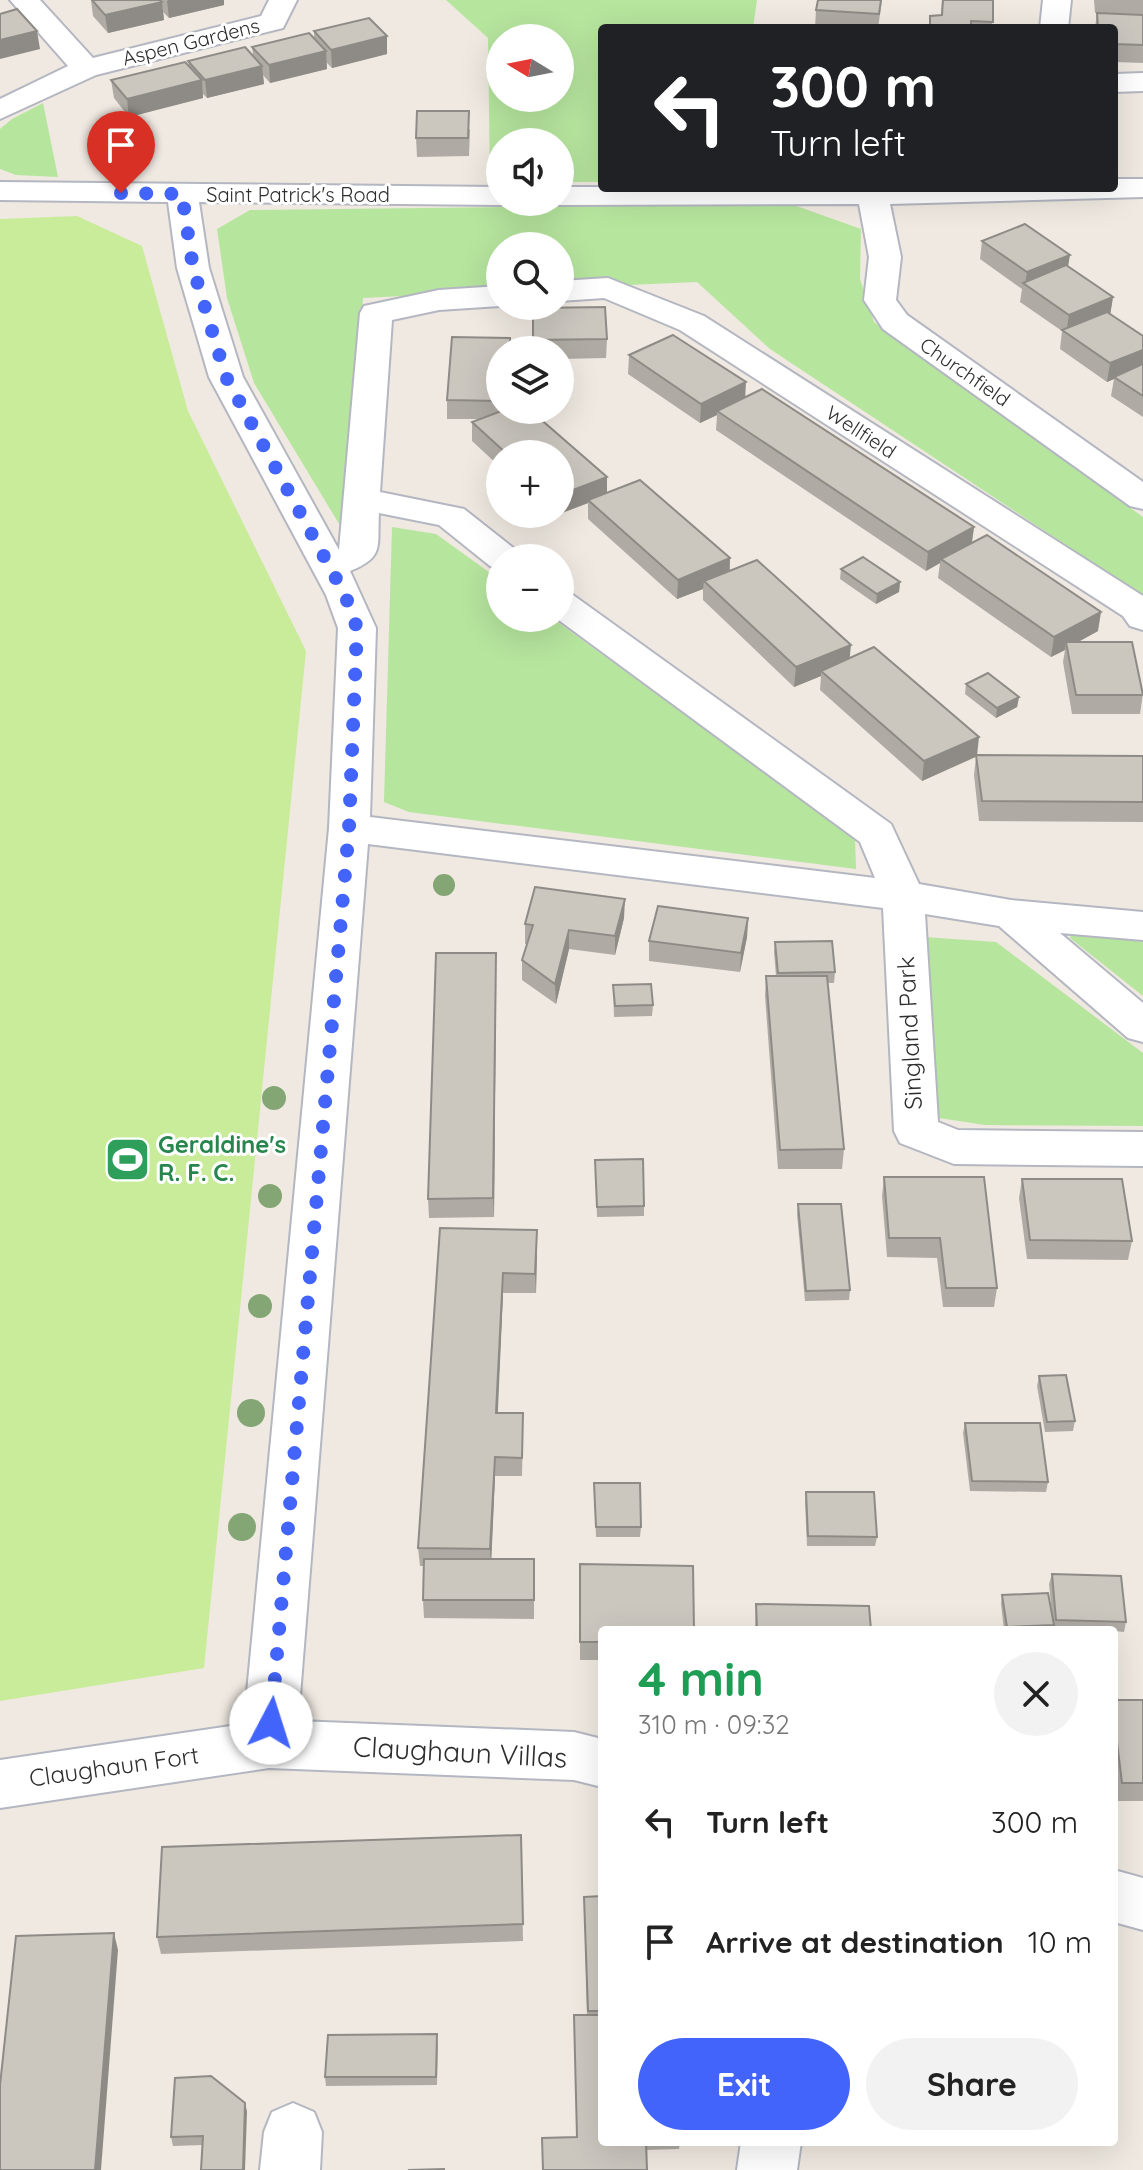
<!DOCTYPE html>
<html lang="en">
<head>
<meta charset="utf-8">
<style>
  body { margin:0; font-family:Quicksand,sans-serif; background:#f2f2f2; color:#222; height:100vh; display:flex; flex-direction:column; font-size:30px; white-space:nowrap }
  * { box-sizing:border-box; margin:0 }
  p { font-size:26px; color:#767676 }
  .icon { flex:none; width:44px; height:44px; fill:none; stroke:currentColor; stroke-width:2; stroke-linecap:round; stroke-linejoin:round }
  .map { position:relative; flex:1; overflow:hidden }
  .sheet { position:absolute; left:598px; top:1626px; width:520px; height:520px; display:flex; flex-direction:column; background:#fff; border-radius:8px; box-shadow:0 8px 32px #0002 }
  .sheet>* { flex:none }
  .hud { position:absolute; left:598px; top:24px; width:520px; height:168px; border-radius:8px; box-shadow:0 8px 32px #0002; background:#202124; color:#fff; overflow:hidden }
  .needle { width:52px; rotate:280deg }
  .tools { position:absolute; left:486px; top:24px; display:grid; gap:16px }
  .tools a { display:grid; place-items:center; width:88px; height:88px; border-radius:50%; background:#fff; box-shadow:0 8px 32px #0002; font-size:40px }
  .pin { position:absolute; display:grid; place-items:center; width:68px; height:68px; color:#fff; margin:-82px -34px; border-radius:50% 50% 50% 0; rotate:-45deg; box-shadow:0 0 8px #0007 }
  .pin .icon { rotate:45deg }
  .me { position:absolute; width:88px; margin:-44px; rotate:5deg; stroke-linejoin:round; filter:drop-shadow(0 0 6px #0008) }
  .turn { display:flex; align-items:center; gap:28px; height:168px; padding:0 40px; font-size:36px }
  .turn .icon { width:104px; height:104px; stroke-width:2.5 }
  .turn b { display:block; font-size:56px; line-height:68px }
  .round { display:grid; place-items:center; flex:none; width:84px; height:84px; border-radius:42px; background:#f2f2f2 }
  .head { display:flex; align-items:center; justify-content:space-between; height:136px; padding:0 40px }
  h1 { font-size:48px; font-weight:800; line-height:60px; color:#1e9e55 }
  .primary-button { display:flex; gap:16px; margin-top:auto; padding:16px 40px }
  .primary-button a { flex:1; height:92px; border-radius:48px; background:#4264fb; color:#fff; font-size:32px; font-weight:800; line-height:92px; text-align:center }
  .primary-button a+a { background:#f2f2f2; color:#222 }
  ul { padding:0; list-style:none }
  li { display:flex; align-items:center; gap:24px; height:120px; padding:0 40px }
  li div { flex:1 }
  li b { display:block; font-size:30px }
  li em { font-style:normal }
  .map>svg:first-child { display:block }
  .green { fill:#b6e59e; fill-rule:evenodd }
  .pitch { fill:#c9ec9a }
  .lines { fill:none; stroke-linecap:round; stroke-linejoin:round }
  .minor-casing { stroke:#b4b7c1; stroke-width:4 }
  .minor { fill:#fff; fill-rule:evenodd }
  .tree { fill:#84a574 }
  .wall { fill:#afaba4 }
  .shaded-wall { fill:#8e8b86 }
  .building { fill:#cbc7bf; stroke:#8e8b86; stroke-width:2 }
  .route { stroke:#4264fb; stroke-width:14; stroke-dasharray:0 25.2 }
  .labels { text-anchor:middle; stroke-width:6; stroke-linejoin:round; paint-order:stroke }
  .far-street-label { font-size:20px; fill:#2e2e2e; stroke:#fff }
  .street-label { font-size:24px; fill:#2e2e2e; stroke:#fff }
  .leisure-label { font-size:24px; font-weight:bold; fill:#27864d; stroke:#fff; text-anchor:start }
  .near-street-label { font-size:28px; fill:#2e2e2e; stroke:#fff }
</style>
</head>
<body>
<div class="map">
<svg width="1143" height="2170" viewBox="0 0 1143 2170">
  <rect width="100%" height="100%" fill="#efe9e1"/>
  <g class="green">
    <path d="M446,0H757L753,28H602V182H560V142H500V182L490,181L488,38ZM560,38V98H500V38Z"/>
    <polygon points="43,103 58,177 16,175 0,169 0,129 12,119"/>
    <polygon points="791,204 861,229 860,279 874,322 1143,517 1143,596 770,349 697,282 560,288 560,246 500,246 500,291 363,298 344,532 254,383 227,298 217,229 250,210"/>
    <polygon points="392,527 436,534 500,580 500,618 552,618 855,838 856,869 409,812 384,802"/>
    <polygon points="1072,933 1143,941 1143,996 1070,938"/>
    <polygon points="924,937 996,942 1143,1053 1143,1126 985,1125 939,1118"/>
  </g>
  <polygon class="pitch" points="77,216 142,246 188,411 306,651 204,1668 0,1701 0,219"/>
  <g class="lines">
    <defs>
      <g id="minor">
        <polygon points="10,0 40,0 93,58 261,16 269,0 297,0 283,28 96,75 0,119 0,99 68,66"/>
        <polygon points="1043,0 1071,0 1068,28 1040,28"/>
        <polygon points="1143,73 1143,91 1114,92 1114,74"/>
        <polygon points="1114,179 1143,179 1143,197 890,204 901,257 896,300 907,315 1143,482 1143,509 1130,506 883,329 864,300 869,257 859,204 560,205 548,202 560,202 560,187 1114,188"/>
        <path d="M0,182L500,187V202H512L500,205L199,202L209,268L243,377L339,550L360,313L364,306L439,290L500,286V306L439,310L392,320L380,492L464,509L516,550L521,558H500V568L490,566L439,525L379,513C377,547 385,557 350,571L376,628L370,817L875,878L860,842L556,618H560V592L573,595L891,824L919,884L1011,900L1143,912V940L1060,933L1143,1003V1042L1128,1038L999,926L925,914L938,1122L958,1130L1143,1132V1166L954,1164L900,1143L894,1131L883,908L368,844L298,1721L574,1732L602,1739V1787L574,1780L269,1768L0,1808V1760L244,1724L329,828L338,628L326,595L209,377L177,268L168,202L0,200Z"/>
        <polygon points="608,278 704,316 1143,596 1143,630 1130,626 1123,616 680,330 604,298 560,301 560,281"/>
        <polygon points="1114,1870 1143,1878 1143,1930 1114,1922"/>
        <polygon points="293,2103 314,2112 322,2132 320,2170 260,2170 264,2132 272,2112"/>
        <polygon points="741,2142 801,2142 797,2170 737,2170"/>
      </g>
    </defs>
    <use href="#minor" class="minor-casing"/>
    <use href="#minor" class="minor"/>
  </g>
  <g class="tree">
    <circle cx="444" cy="885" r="11"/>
    <circle cx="274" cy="1098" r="12"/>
    <circle cx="270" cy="1196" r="12"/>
    <circle cx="260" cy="1306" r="12"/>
    <circle cx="251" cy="1413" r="14"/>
    <circle cx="242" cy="1527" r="14"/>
  </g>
  <g class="wall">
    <polygon points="91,0 224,0 224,5 169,18 163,12 164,20 108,33 93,16"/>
    <polygon points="882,0 878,28 815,28 816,10"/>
    <polygon points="942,0 993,0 992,28 929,28 930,16 941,15"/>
    <polygon points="1094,0 1143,0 1143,63 1114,62 1114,28 1095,28 1097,13 1095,13"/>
    <polygon points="314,31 387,36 387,54 332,68 326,62 327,69 270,83 263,75 264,84 207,98 203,94 203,98 129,117 114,98 111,80 189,65 188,61 253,55 252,47 314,39"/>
    <polygon points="470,129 469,156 417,157 416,138"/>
    <polygon points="982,241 1068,267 1113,297 1110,314 1143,336 1143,417 1111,396 1114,379 1107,382 1060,349 1062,331 1020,302 1022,289 980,259"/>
    <polygon points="533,308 607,339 606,358 560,359 560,350 533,350"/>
    <polygon points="510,338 510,350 500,350 500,410 530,410 607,477 607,493 730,558 730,570 849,658 977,755 1143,756 1143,822 979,821 974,775 976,757 922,781 820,690 821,676 794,687 703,600 703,589 677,599 588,519 588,503 554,516 552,514 560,514 560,454 500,454 500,467 472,441 472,422 479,419 447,419 447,400"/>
    <polygon points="629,355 745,397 974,527 972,543 1098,631 1078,642 1143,693 1140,714 1072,714 1063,662 1065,650 1051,657 938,578 940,563 926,571 716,430 717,415 700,423 628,374"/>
    <polygon points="841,569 900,582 899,592 876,604 840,579"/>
    <polygon points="966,684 1019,697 1017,707 996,718 965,694"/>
    <polygon points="624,918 615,955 569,949 556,1004 522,980 522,960 527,944 525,944 525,924"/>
    <polygon points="748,918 747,937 740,972 649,961 649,941"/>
    <polygon points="775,942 835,972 834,983 827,983 844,1149 842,1169 778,1169 765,996 766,976 776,976 774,952"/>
    <polygon points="496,972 494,1217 429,1218 428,1199"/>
    <polygon points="613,985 653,1005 652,1016 614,1017"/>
    <polygon points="595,1160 644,1206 644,1216 597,1217"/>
    <polygon points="884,1177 997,1288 994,1307 943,1307 937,1258 887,1257 882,1196"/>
    <polygon points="1022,1179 1132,1241 1128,1260 1027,1259 1019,1198"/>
    <polygon points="798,1204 850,1290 849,1300 805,1301 797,1214"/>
    <polygon points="440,1228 537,1249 536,1293 503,1293 497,1413 523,1432 522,1476 495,1476 491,1559 534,1559 534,1619 424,1618 423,1600 424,1566 420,1566 418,1548"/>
    <polygon points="1039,1376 1075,1421 1073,1431 1045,1432 1037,1386"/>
    <polygon points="965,1423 1048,1482 1046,1492 970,1491 963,1433"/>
    <polygon points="594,1483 641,1527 640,1537 596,1537"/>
    <polygon points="806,1492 877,1537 875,1546 807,1546 805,1501"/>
    <polygon points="580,1564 602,1630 602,1660 580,1660"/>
    <polygon points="1052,1574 1126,1622 1124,1632 1114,1631 1114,1630 1054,1630 1053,1629 1053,1630 1004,1630 1001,1604 1002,1595 1052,1615 1049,1584"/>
    <polygon points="756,1604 871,1630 755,1630"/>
    <polygon points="1114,1700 1143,1700 1143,1801 1117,1801 1114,1774"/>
    <polygon points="521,1835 523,1941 161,1954 157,1937"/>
    <polygon points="602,1896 602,2142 680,2142 679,2149 646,2150 647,2170 543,2170 542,2138 577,2137 574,2015 587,2015 584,1897"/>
    <polygon points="438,2043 437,2085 326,2086 325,2077"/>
    <polygon points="245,2103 247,2112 203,2145 173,2146 171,2137"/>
  </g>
  <g class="shaded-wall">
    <polygon points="169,0 224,0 224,5 169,18 167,1"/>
    <polygon points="162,2 164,20 108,33 105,15"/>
    <polygon points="37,31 40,49 0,59 0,40"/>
    <polygon points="387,36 387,54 332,68 331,50"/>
    <polygon points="326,51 327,69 270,83 269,65"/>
    <polygon points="262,66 264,84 207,98 205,80"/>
    <polygon points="202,80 203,98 129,117 127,99"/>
    <polygon points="1070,255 1067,273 1025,284 1027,272"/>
    <polygon points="1113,297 1110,316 1066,334 1069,315"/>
    <polygon points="1143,350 1143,367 1114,377 1114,379 1107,382 1110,363"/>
    <polygon points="746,382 745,401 717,411 717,415 700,423 701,404"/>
    <polygon points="607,477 607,496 588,500 588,503 554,516 554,514 560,514 560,495"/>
    <polygon points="974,527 971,547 941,559 940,563 926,571 928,552"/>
    <polygon points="730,558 729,578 704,581 703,589 677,599 678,580"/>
    <polygon points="900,582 899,592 876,604 877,594"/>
    <polygon points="1101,612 1098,631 1067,648 1066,642 1065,650 1051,657 1054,637"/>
    <polygon points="851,645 849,665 821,671 821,676 794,687 796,667"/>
    <polygon points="1019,697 1017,707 996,718 997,708"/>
    <polygon points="979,737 977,756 922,781 924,761"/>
    <polygon points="625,899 624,918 615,955 615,936"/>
    <polygon points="748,918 747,937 740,972 741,953"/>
    <polygon points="569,930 569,949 556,1004 555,984"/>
    <polygon points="496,953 496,972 494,1217 493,1198"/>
    <polygon points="537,1230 537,1249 536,1293 535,1274"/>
    <polygon points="503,1273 503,1293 497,1432 496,1413"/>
    <polygon points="495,1457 495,1476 491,1568 490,1549"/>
    <polygon points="114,1933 118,1950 101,2170 95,2170"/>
    <polygon points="245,2103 247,2112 245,2170 243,2170"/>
  </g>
  <g class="building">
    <polygon points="92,0 160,0 162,2 105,15"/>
    <polygon points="818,0 881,0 879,14 816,10"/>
    <polygon points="943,0 993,0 993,22 971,21 971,28 930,26 930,16 942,15"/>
    <polygon points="17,9 37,31 0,40 0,14"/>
    <polygon points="1097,13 1143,15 1143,45 1114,44 1114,28 1098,28"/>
    <polygon points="369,18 387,36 331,50 314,31"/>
    <polygon points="309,33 326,51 269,65 252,47"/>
    <polygon points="245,47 262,66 205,80 188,61"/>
    <polygon points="185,62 202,80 127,99 111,80"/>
    <polygon points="417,111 469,111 468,138 416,138"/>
    <polygon points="1025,224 1070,255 1027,272 982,241"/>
    <polygon points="1066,265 1113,297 1069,315 1023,283"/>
    <polygon points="605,307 607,339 533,340 533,308"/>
    <polygon points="1107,312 1143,336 1143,350 1110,363 1062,330"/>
    <polygon points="673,335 746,382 701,404 629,355"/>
    <polygon points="452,337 510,338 510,350 500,350 500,401 447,400"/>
    <polygon points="1143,364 1143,396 1114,377"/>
    <polygon points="762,389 974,527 928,552 717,411"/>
    <polygon points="504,410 530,410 607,477 560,495 560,454 507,454 472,422"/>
    <polygon points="640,480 730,558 678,580 588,500"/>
    <polygon points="987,535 1101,612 1054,637 941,559"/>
    <polygon points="863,557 900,582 877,594 841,569"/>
    <polygon points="757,560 851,645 796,667 704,581"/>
    <polygon points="1066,642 1132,642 1143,695 1076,695"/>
    <polygon points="874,647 979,737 924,761 821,671"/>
    <polygon points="988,673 1019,697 997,708 966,684"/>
    <polygon points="976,755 1143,756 1143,802 982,801"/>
    <polygon points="535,887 625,899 615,936 569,930 555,984 522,960 533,925 525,924"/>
    <polygon points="658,906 748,918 741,953 649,941"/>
    <polygon points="832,941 835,972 778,973 775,942"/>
    <polygon points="436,953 496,953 493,1198 428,1199"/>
    <polygon points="766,976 827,976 844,1149 780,1150"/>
    <polygon points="651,984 653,1005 615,1006 613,985"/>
    <polygon points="643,1159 644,1206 597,1207 595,1160"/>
    <polygon points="884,1177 984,1177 997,1288 946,1288 940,1238 889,1238"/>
    <polygon points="1022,1179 1122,1179 1132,1241 1030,1240"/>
    <polygon points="798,1204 841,1204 850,1290 806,1291"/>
    <polygon points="440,1228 537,1230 535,1274 503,1273 496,1413 523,1413 522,1458 495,1457 490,1549 418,1548"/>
    <polygon points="1066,1375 1075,1421 1047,1422 1039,1376"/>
    <polygon points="965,1423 1040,1423 1048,1482 972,1481"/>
    <polygon points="594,1483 640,1483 641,1527 596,1527"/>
    <polygon points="806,1492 874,1492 877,1537 808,1536"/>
    <polygon points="424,1559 534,1559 534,1600 423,1600"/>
    <polygon points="580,1564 693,1566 694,1630 602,1630 602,1642 580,1642"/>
    <polygon points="1052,1574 1121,1576 1126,1622 1056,1620"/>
    <polygon points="1048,1593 1054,1625 1007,1627 1002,1595"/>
    <polygon points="756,1604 869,1606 871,1630 757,1630"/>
    <polygon points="1114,1700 1143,1700 1143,1783 1122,1783 1114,1717"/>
    <polygon points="521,1835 523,1924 157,1937 162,1847"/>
    <polygon points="602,1896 602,2011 588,2011 584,1897"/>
    <polygon points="114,1933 95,2170 0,2170 0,2085 16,1936"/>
    <polygon points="574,2015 602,2015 602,2142 646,2142 647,2170 543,2170 542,2138 577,2137"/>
    <polygon points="437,2034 436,2077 325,2077 328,2035"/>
    <polygon points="211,2076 245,2103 243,2170 201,2170 203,2136 171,2137 175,2078"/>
    <polygon points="444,2169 444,2170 408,2170"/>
  </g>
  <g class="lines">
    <polyline class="route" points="121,193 182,194 193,268 226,377 345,595 357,628 349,828 271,1723"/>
  </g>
  <defs>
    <symbol id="stadium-square" viewBox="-11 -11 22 22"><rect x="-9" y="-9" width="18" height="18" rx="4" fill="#2e9e5b" stroke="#fff"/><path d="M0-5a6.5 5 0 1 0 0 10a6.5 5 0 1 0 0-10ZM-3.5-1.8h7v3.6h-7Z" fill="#fff"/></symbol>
  </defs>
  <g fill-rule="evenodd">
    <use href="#stadium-square" x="102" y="1134" width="51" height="51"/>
  </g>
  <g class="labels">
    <g class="far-street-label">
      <text transform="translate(191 42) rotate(-14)" y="7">Aspen Gardens</text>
      <text x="298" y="202">Saint Patrick's Road</text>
      <text transform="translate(965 372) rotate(35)" y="7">Churchfield</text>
      <text transform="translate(861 432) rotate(33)" y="7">Wellfield</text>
    </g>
    <g class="street-label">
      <text transform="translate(910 1033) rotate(-93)" y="8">Singland Park</text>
      <text transform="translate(114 1767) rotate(-8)" y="8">Claughaun Fort</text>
    </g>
    <g class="leisure-label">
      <text x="158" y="1153">Geraldine's<tspan x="158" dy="28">R. F. C.</tspan></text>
    </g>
    <g class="near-street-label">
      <text transform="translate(460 1752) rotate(3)" y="10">Claughaun Villas</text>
    </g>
  </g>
</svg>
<div class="tools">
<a><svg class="needle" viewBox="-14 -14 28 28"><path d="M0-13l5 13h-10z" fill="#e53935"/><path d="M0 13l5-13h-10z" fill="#767676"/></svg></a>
<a><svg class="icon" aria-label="sound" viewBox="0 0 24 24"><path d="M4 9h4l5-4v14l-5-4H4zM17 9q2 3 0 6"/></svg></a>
<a><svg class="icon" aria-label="search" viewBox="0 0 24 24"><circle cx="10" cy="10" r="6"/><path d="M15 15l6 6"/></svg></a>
<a><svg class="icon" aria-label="layers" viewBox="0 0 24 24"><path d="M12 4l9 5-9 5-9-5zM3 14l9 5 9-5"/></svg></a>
<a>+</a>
<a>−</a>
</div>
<div class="pin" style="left:121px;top:193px;background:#d93025"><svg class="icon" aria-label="arrive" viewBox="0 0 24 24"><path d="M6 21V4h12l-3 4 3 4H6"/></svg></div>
<svg class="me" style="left:271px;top:1723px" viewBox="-20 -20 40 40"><circle r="19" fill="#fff"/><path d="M0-13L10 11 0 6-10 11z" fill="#4264fb"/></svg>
<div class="hud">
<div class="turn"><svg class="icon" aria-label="left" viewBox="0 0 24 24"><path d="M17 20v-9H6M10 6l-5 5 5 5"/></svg><div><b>300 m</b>Turn left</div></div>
</div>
<section class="sheet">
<div class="head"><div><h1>4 min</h1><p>310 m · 09:32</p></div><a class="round"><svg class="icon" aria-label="close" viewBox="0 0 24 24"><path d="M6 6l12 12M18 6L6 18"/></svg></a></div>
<ul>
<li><svg class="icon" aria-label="left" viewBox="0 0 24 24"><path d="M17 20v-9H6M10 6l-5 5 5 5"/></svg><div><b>Turn left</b></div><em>300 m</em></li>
<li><svg class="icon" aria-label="arrive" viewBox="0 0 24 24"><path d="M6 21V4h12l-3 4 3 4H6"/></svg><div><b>Arrive at destination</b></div><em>10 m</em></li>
</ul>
<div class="primary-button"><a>Exit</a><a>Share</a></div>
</section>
</div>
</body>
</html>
